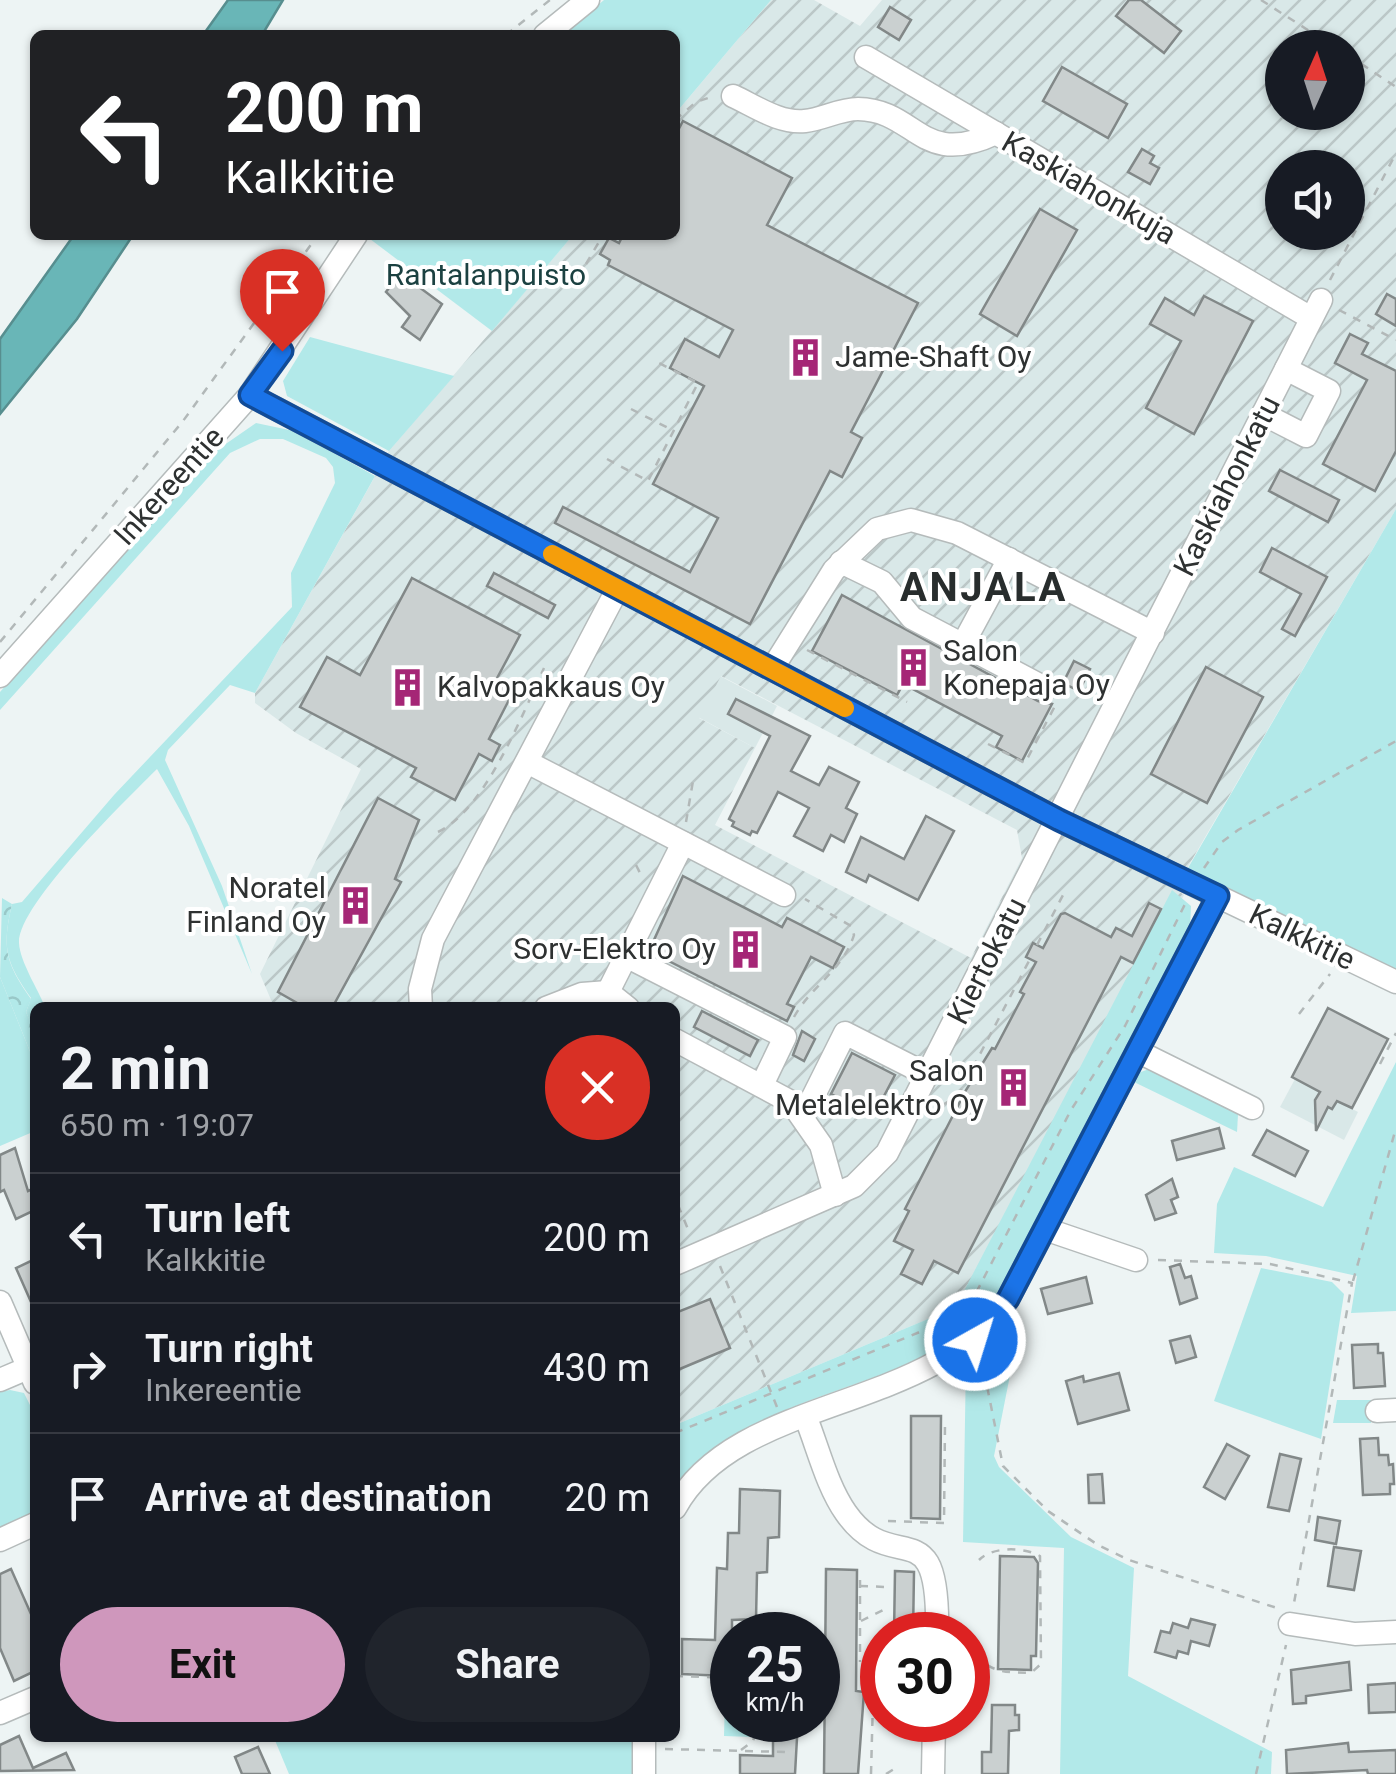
<!DOCTYPE html>
<html lang="en">
<head>
<meta charset="utf-8">
<style>
  body { margin:0; font-family:Roboto,sans-serif; background:#20242c; color:#f1f3f6; height:100vh; display:flex; flex-direction:column; font-size:38px; white-space:nowrap }
  * { box-sizing:border-box; margin:0 }
  p { font-size:32px; color:#9ea1a6 }
  .icon { flex:none; width:55px; height:55px; fill:none; stroke:currentColor; stroke-width:2; stroke-linecap:round; stroke-linejoin:round }
  .map { position:relative; flex:1; overflow:hidden }
  .side { position:absolute; left:30px; top:1002px; width:650px; height:740px; display:flex; flex-direction:column; background:#171b24; border-radius:15px; box-shadow:0 2px 8px #0004 }
  .side>* { flex:none }
  .guide { position:absolute; left:30px; top:30px; width:650px; height:210px; border-radius:15px; box-shadow:0 2px 8px #0004; background:#202124; color:#fff; overflow:hidden }
  .needle { width:65px; rotate:3deg }
  .fabs { position:absolute; left:1265px; top:30px; display:grid; gap:20px }
  .fabs a { display:grid; place-items:center; width:100px; height:100px; border-radius:50%; background:#171b24; box-shadow:0 2px 8px #0004; font-size:50px }
  .speed { position:absolute; left:710px; top:1612px; display:flex; gap:20px; font-size:50px; font-weight:700; text-align:center }
  .speed>* { display:grid; place-content:center; width:130px; height:130px; border-radius:50%; background:#171b24; box-shadow:0 2px 8px #0004; line-height:1 }
  .speed small { font-size:25px; font-weight:400 }
  .speed .limit { border:15px solid #d22; background:#fff; color:#111 }
  .pin { position:absolute; display:grid; place-items:center; width:85px; height:85px; color:#fff; margin:-102px -42px; border-radius:50% 50% 50% 0; rotate:-45deg; box-shadow:0 0 10px #0007 }
  .pin .icon { rotate:45deg }
  .me { position:absolute; width:110px; margin:-55px; rotate:39deg; stroke-linejoin:round; filter:drop-shadow(0 0 8px #0008) }
  .turn { display:flex; align-items:center; gap:35px; height:210px; padding:0 30px; font-size:45px }
  .turn .icon { width:130px; height:130px; stroke-width:2.5 }
  .turn b { display:block; font-size:70px; line-height:85px }
  .round { display:grid; place-items:center; flex:none; width:105px; height:105px; border-radius:52px; background:#20242c }
  .headline { display:flex; align-items:center; justify-content:space-between; height:170px; padding:0 30px }
  h1 { font-size:60px; font-weight:700; line-height:75px }
  .cta { display:flex; gap:20px; margin-top:auto; padding:20px 30px }
  .cta a { flex:1; height:115px; border-radius:60px; background:#cf97bc; color:#111; font-size:40px; font-weight:700; line-height:115px; text-align:center }
  .cta a+a { background:#20242c; color:#f1f3f6 }
  ul { padding:0; list-style:none }
  li { display:flex; align-items:center; gap:30px; height:130px; padding:0 30px; border-top:2px solid #363941 }
  li div { flex:1 }
  li b { display:block; font-size:38px }
  li em { font-style:normal }
  .map>svg:first-child { display:block }
  .built { fill:#d9e8e8 }
  .industrial { fill:url(#industrial-furrows); fill-rule:evenodd }
  .green { fill:#b2e9e9 }
  .forest { fill:url(#forest-crowns) }
  .water { fill:#69b6b7; stroke:#578e8f; stroke-width:2.5 }
  .building { fill:#cad0d0; stroke:#828888; stroke-width:2.5 }
  .lines { fill:none; stroke-linecap:round; stroke-linejoin:round }
  .minor-casing { stroke:#b5bbbb; stroke-width:25 }
  .path { stroke:#b2b8b8; stroke-width:2.5; stroke-dasharray:8 8; stroke-linecap:butt }
  .minor { stroke:#fff; stroke-width:22 }
  .route-casing { stroke:#114b97; stroke-width:25 }
  .route { stroke:#1a73e8; stroke-width:18 }
  .slow { stroke:#f59e0b; stroke-width:18 }
  .labels { text-anchor:middle; stroke-width:8; stroke-linejoin:round; paint-order:stroke }
  .street-label { font-size:30px; fill:#2e3131; stroke:#fff }
  .park-label { font-size:30px; fill:#1b4141; stroke:#fff }
  .poi-label { font-size:30px; fill:#2e3131; stroke:#fff; text-anchor:start }
  .district-label { font-size:40px; font-weight:bold; letter-spacing:2.5px; fill:#282d2d; stroke:#fff }
</style>
</head>
<body>
<div class="map">
<svg width="1396" height="1774" viewBox="0 0 1396 1774">
  <defs>
    <pattern id="industrial-furrows" width="10" height="10" patternUnits="userSpaceOnUse" patternTransform="scale(2.5)"><rect width="10" height="10" fill="#d9e8e8"/><path d="M-1 1l2-2M0 10L10 0M9 11l2-2" fill="none" stroke="#bbc7c7"/></pattern>
    <pattern id="forest-crowns" width="20" height="18" patternUnits="userSpaceOnUse" patternTransform="scale(2.5)"><rect width="20" height="18" fill="#b2e9e9"/><path d="M2 6a3 3 0 1 1 6 0M12 15a3 3 0 1 1 6 0" fill="none" stroke="#99c8c8"/></pattern>
  </defs>
  <rect width="100%" height="100%" fill="#edf4f4"/>
  <g class="built">
    <polygon points="720,676 777,706 755,748 698,717"/>
    <polygon points="1295,1079 1358,1112 1344,1140 1280,1107"/>
  </g>
  <path class="industrial" d="M771,0H814L860,26L882,0H1396V509L1175,889L1184,895L1153,956L964,1291L947,1311L675,1425V1008L274,1007L260,974L361,769L296,733L255,703V693L389,451L573,235H675V114ZM1282,48H1348V112H1282ZM1282,168H1348V232H1282ZM721,676L1017,830L1022,858L971,958L715,825L755,748L699,718Z"/>
  <g class="green">
    <polygon points="604,0 771,0 675,114 675,35 562,35"/>
    <polygon points="373,235 573,235 492,331 370,239"/>
    <polygon points="310,337 454,376 389,451 287,396 283,381"/>
    <path d="M256,423L294,431L375,476L255,693L230,685L168,750L165,760L222,886L252,974L189,826L157,769C129,797 17,905 19,943C20,962 38,989 45,1007L35,1008L31,1024L26,1012L31,998C5,961 2,948 12,904L22,902L114,795L292,607L291,573L335,483L333,467L326,458L283,439H260L230,453L0,710V692L217,450Z"/>
    <polygon points="1396,509 1396,971 1188,868"/>
    <path d="M1172,890L1191,906L1190,929L993,1305C978,1319 963,1338 947,1347C864,1391 729,1408 675,1490V1425L947,1311L964,1291Z"/>
    <polygon points="0,977 35,1064 35,1131 0,1146"/>
    <polygon points="1396,1062 1396,1311 1351,1313 1357,1276 1266,1256 1214,1253 1217,1204 1234,1167 1323,1207"/>
    <polygon points="1152,1068 1231,1105 1238,1115 1237,1132 1134,1082 1138,1073"/>
    <polygon points="1261,1268 1332,1282 1344,1294 1321,1439 1214,1401"/>
    <polygon points="997,1330 1016,1345 994,1456 999,1467 1071,1537 1134,1568 1128,1676 1272,1752 1271,1774 1060,1774 1064,1548 963,1542 966,1360"/>
    <polygon points="10,1390 24,1393 35,1415 35,1517 0,1532 0,1392"/>
    <polygon points="1337,1400 1371,1400 1371,1423 1333,1423"/>
    <polygon points="725,1698 732,1699 732,1720 752,1720 751,1737 724,1736"/>
    <polygon points="274,1738 634,1738 632,1774 289,1774"/>
  </g>
  <path class="forest" d="M2,898L12,904C2,948 5,962 31,999L26,1012L31,1023L35,1022V1064L0,977Z"/>
  <g class="water">
    <polygon points="228,0 283,0 262,35 203,35"/>
    <polygon points="74,235 133,235 77,319 0,414 0,339"/>
  </g>
  <g class="building">
    <polygon points="1129,0 1141,0 1181,31 1164,53 1116,16"/>
    <polygon points="890,7 911,20 899,40 878,27"/>
    <polygon points="1062,67 1127,104 1108,138 1043,101"/>
    <polygon points="683,121 792,178 767,225 918,303 851,432 862,438 842,477 830,471 750,624 555,523 563,507 690,572 718,518 653,484 704,386 670,368 685,339 719,357 733,330 608,265 610,260 600,254 609,238 619,243 623,235 675,235 675,136"/>
    <polygon points="1142,149 1154,156 1150,163 1159,168 1150,184 1128,172"/>
    <polygon points="1040,209 1077,230 1017,336 980,314"/>
    <polygon points="400,273 442,304 420,340 402,327 410,316 386,292"/>
    <polygon points="1387,294 1396,299 1396,326 1376,314"/>
    <polygon points="1204,296 1253,321 1194,434 1146,408 1181,341 1150,324 1165,298 1194,315"/>
    <polygon points="1350,334 1368,343 1362,354 1396,371 1396,451 1375,491 1323,464 1367,380 1335,363"/>
    <polygon points="1280,470 1339,500 1328,522 1269,491"/>
    <polygon points="1272,548 1327,577 1295,636 1282,629 1301,594 1260,572"/>
    <polygon points="494,573 555,605 548,618 487,586"/>
    <polygon points="412,578 520,635 495,682 513,692 489,739 500,745 492,761 479,754 455,800 411,777 416,768 300,707 327,657 360,675"/>
    <polygon points="842,595 1038,701 1052,704 1022,761 996,747 1002,736 903,684 897,695 812,651"/>
    <polygon points="1074,661 1090,669 1079,691 1063,683"/>
    <polygon points="1206,667 1263,697 1207,803 1151,774"/>
    <polygon points="736,699 810,736 791,771 819,785 829,767 859,782 846,808 857,814 844,842 831,835 823,851 794,836 809,808 778,792 757,833 752,831 750,835 732,826 734,822 729,819 770,736 728,714"/>
    <polygon points="378,798 419,820 395,879 401,882 332,1008 306,1008 278,992"/>
    <polygon points="926,816 954,831 918,900 869,875 866,882 846,872 861,837 904,859"/>
    <polygon points="683,876 782,927 787,918 844,947 833,968 811,957 787,1004 794,1007 787,1021 649,951"/>
    <polygon points="1149,903 1161,909 1133,963 1121,957 958,1273 934,1261 922,1284 901,1274 913,1250 894,1241 909,1211 905,1209 966,1090 992,1048 995,1049 1024,994 1020,992 1036,962 1026,957 1033,943 1043,948 1061,914 1065,913 1111,937 1116,928 1132,936"/>
    <polygon points="1328,1008 1388,1039 1352,1108 1337,1101 1332,1109 1328,1107 1316,1131 1315,1100 1320,1092 1292,1077"/>
    <polygon points="702,1011 758,1040 750,1056 694,1027"/>
    <polygon points="802,1031 815,1039 804,1061 793,1055"/>
    <polygon points="852,1053 895,1075 874,1115 831,1094"/>
    <polygon points="1219,1128 1224,1148 1177,1160 1172,1141"/>
    <polygon points="1267,1130 1308,1151 1295,1176 1253,1155"/>
    <polygon points="15,1148 28,1191 35,1188 35,1210 16,1219 4,1190 0,1192 0,1155"/>
    <polygon points="1172,1179 1178,1197 1171,1200 1176,1213 1155,1220 1146,1195"/>
    <polygon points="35,1259 35,1311 16,1268"/>
    <polygon points="1180,1264 1185,1278 1191,1276 1197,1298 1180,1304 1170,1267"/>
    <polygon points="1086,1277 1092,1303 1048,1314 1041,1289"/>
    <polygon points="710,1299 730,1348 675,1371 675,1313"/>
    <polygon points="1190,1336 1196,1357 1176,1363 1170,1341"/>
    <polygon points="1378,1344 1378,1353 1383,1353 1385,1386 1354,1388 1352,1345"/>
    <polygon points="1119,1373 1129,1410 1078,1424 1066,1381 1083,1376 1084,1382"/>
    <polygon points="911,1416 941,1416 940,1519 911,1518"/>
    <polygon points="1378,1438 1379,1455 1388,1455 1389,1465 1393,1464 1394,1484 1390,1484 1390,1494 1363,1495 1360,1439"/>
    <polygon points="1227,1444 1249,1456 1225,1499 1204,1487"/>
    <polygon points="1280,1454 1301,1459 1289,1511 1268,1507"/>
    <polygon points="1102,1474 1104,1503 1089,1503 1088,1475"/>
    <polygon points="740,1489 780,1491 779,1537 768,1538 767,1572 757,1573 756,1619 732,1620 732,1665 725,1664 725,1676 682,1674 682,1639 715,1640 717,1568 727,1569 728,1533 739,1533"/>
    <polygon points="1318,1517 1340,1521 1336,1544 1315,1540"/>
    <polygon points="1334,1547 1361,1551 1354,1590 1328,1586"/>
    <polygon points="1000,1556 1034,1557 1038,1563 1036,1656 1031,1656 1031,1670 998,1669"/>
    <polygon points="11,1569 35,1623 35,1671 14,1681 0,1648 0,1574"/>
    <polygon points="826,1569 857,1570 856,1691 864,1692 858,1774 824,1774"/>
    <polygon points="895,1571 914,1572 913,1635 894,1635"/>
    <polygon points="1191,1619 1215,1625 1209,1646 1191,1641 1188,1654 1178,1651 1176,1658 1155,1652 1161,1631 1170,1633 1173,1623 1188,1628"/>
    <polygon points="1349,1662 1351,1690 1306,1696 1306,1703 1293,1704 1291,1670"/>
    <polygon points="1396,1683 1396,1712 1369,1713 1368,1685"/>
    <polygon points="992,1705 1015,1705 1015,1715 1019,1715 1019,1730 1009,1731 1008,1774 982,1774 982,1752 991,1752"/>
    <polygon points="773,1720 798,1720 795,1774 740,1774 740,1755 773,1756"/>
    <polygon points="19,1736 33,1768 66,1753 74,1770 0,1771 0,1745"/>
    <polygon points="1348,1743 1349,1752 1396,1750 1396,1774 1368,1774 1367,1770 1287,1774 1286,1750"/>
    <polygon points="258,1747 270,1774 242,1774 235,1757"/>
  </g>
  <g class="lines">
    <defs>
      <g id="minor">
        <polyline points="545,35 588,0"/>
        <polyline points="866,57 1311,318"/>
        <path d="M733,96C755,106 780,124 805,121C823,119 840,109 858,109C917,110 920,169 996,133"/>
        <polyline points="250,395 1059,820 1396,982"/>
        <polyline points="1263,414 1306,436 1329,391 1286,369"/>
        <polyline points="841,562 882,582 912,618 1045,688"/>
        <polyline points="963,644 1009,559"/>
        <polyline points="772,669 834,570 877,529 911,520 957,533 1153,633"/>
        <polyline points="0,676 250,395 356,235"/>
        <polyline points="527,762 784,895"/>
        <polyline points="626,956 785,1037 762,1085"/>
        <polyline points="608,992 683,843"/>
        <polyline points="421,1008 420,989 433,939 618,588"/>
        <polyline points="546,1008 582,994 608,992 628,1008"/>
        <polyline points="675,1040 791,1102 821,1145 835,1195"/>
        <polyline points="1137,1051 1252,1108"/>
        <polyline points="804,1115 845,1033 928,1075"/>
        <polyline points="1045,1229 1136,1260"/>
        <polyline points="675,1264 854,1186 887,1153 1321,300"/>
        <polyline points="0,1302 35,1383"/>
        <polyline points="0,1380 28,1368"/>
        <polyline points="1377,1411 1396,1410"/>
        <path d="M806,1418C818,1448 827,1486 846,1513C894,1581 940,1503 937,1635"/>
        <path d="M675,1508C737,1394 935,1413 1008,1299L1218,896"/>
        <polyline points="0,1540 35,1524"/>
        <polyline points="1290,1624 1355,1634 1396,1632"/>
        <polyline points="0,1713 35,1698"/>
        <polyline points="644,1738 644,1774"/>
        <polyline points="933,1774 934,1720"/>
      </g>
    </defs>
    <use href="#minor" class="minor-casing"/>
    <g class="path">
      <polyline points="1261,0 1336,48"/>
      <polyline points="506,35 550,0"/>
      <polyline points="1348,55 1396,87"/>
      <polyline points="675,120 696,102 711,97"/>
      <polyline points="586,264 603,235"/>
      <polyline points="1330,280 1396,153"/>
      <polyline points="1339,310 1396,340"/>
      <polyline points="631,409 674,431"/>
      <polyline points="607,459 648,481 698,383 655,361"/>
      <polyline points="0,642 183,421 318,235"/>
      <polyline points="807,650 907,702"/>
      <polyline points="988,744 1025,763 1056,704"/>
      <polyline points="686,822 694,775"/>
      <path d="M438,832C485,810 522,715 544,668"/>
      <polyline points="636,865 642,877"/>
      <polyline points="1204,868 1222,842 1238,830 1396,741"/>
      <polyline points="1037,945 1063,895"/>
      <polyline points="1299,1014 1330,974"/>
      <path d="M794,1017C811,986 843,970 854,935L851,926L805,899"/>
      <polyline points="1380,1064 1396,1033"/>
      <polyline points="944,1104 958,1096 1030,959"/>
      <polyline points="678,1205 690,1234"/>
      <polyline points="1158,1260 1270,1264 1352,1283 1294,1603"/>
      <polyline points="720,1266 777,1407"/>
      <polyline points="1353,1281 1396,1128"/>
      <polyline points="981,1356 1003,1466 1048,1511 1098,1545 1129,1560 1277,1608"/>
      <polyline points="675,1433 956,1317 977,1291 1071,1110 1125,1026 1186,902"/>
      <polyline points="888,1521 944,1523 945,1423"/>
      <polyline points="860,1580 860,1662"/>
      <polyline points="860,1586 887,1587"/>
      <polyline points="861,1621 887,1608"/>
      <path d="M976,1654C991,1674 1008,1672 1031,1673L1041,1664L1040,1556C1024,1547 993,1546 979,1560"/>
      <polyline points="675,1676 732,1678"/>
      <polyline points="665,1749 786,1752"/>
      <polyline points="741,1750 753,1741 759,1720"/>
      <polyline points="871,1774 873,1699"/>
      <polyline points="886,1774 894,1769"/>
      <polyline points="1256,1774 1286,1645"/>
    </g>
    <use href="#minor" class="minor"/>
  </g>
  <g class="lines">
    <defs>
      <polyline id="route" points="282,351 250,395 1059,820 1218,896 1008,1299 975,1340"/>
    </defs>
    <use href="#route" class="route-casing"/>
    <use href="#route" class="route"/>
    <polyline class="slow" points="552,554 845,708"/>
  </g>
  <defs>
    <symbol id="building-bare" viewBox="-9 -9 18 18"><path d="M-4-6H4V6H1V3H-1V6H-4ZM-2.5-4.3h1.7v1.8h-1.7ZM.8-4.3h1.7v1.8H.8ZM-2.5-1h1.7V.8h-1.7ZM.8-1h1.7V.8H.8Z" fill="#a52676" stroke="#fff" stroke-width="2.5" paint-order="stroke"/></symbol>
  </defs>
  <g fill-rule="evenodd">
    <use href="#building-bare" x="778" y="330" width="55" height="55"/>
    <use href="#building-bare" x="886" y="640" width="55" height="55"/>
    <use href="#building-bare" x="380" y="660" width="55" height="55"/>
    <use href="#building-bare" x="328" y="878" width="55" height="55"/>
    <use href="#building-bare" x="718" y="922" width="55" height="55"/>
    <use href="#building-bare" x="986" y="1060" width="55" height="55"/>
  </g>
  <g class="labels">
    <g class="street-label">
      <text transform="translate(1089 188) rotate(30)" y="10">Kaskiahonkuja</text>
      <text transform="translate(169 486) rotate(-48)" y="10">Inkereentie</text>
      <text transform="translate(1227 486) rotate(-63)" y="10">Kaskiahonkatu</text>
      <text transform="translate(1302 937) rotate(26)" y="10">Kalkkitie</text>
      <text transform="translate(987 961) rotate(-63)" y="10">Kiertokatu</text>
    </g>
    <g class="park-label">
      <text x="486" y="285">Rantalanpuisto</text>
    </g>
    <g class="poi-label">
      <text x="835" y="367">Jame-Shaft Oy</text>
      <text x="943" y="661">Salon<tspan x="943" dy="34">Konepaja Oy</tspan></text>
      <text x="437" y="697">Kalvopakkaus Oy</text>
      <text x="326" y="898" text-anchor="end">Noratel<tspan x="326" dy="34">Finland Oy</tspan></text>
      <text x="716" y="959" text-anchor="end">Sorv-Elektro Oy</text>
      <text x="984" y="1081" text-anchor="end">Salon<tspan x="984" dy="34">Metalelektro Oy</tspan></text>
    </g>
    <g class="district-label">
      <text x="984" y="601">ANJALA</text>
    </g>
  </g>
</svg>
<div class="fabs">
<a><svg class="needle" viewBox="-14 -14 28 28"><path d="M0-13l5 13h-10z" fill="#e53935"/><path d="M0 13l5-13h-10z" fill="#9ea1a6"/></svg></a>
<a><svg class="icon" aria-label="sound" viewBox="0 0 24 24"><path d="M4 9h4l5-4v14l-5-4H4zM17 9q2 3 0 6"/></svg></a>
</div>
<div class="speed"><div>25<small>km/h</small></div><div class="limit">30</div></div>
<div class="pin" style="left:282px;top:351px;background:#d93025"><svg class="icon" aria-label="arrive" viewBox="0 0 24 24"><path d="M6 21V4h12l-3 4 3 4H6"/></svg></div>
<svg class="me" style="left:975px;top:1340px" viewBox="-20 -20 40 40"><circle r="17" fill="#1a73e8" stroke="#fff" stroke-width="3"/><path d="M0-11L8 9 0 5-8 9z" fill="#fff"/></svg>
<div class="guide">
<div class="turn"><svg class="icon" aria-label="left" viewBox="0 0 24 24"><path d="M17 20v-9H6M10 6l-5 5 5 5"/></svg><div><b>200 m</b>Kalkkitie</div></div>
</div>
<section class="side">
<div class="headline"><div><h1>2 min</h1><p>650 m · 19:07</p></div><a class="round" style="background:#d93025;color:#fff"><svg class="icon" aria-label="close" viewBox="0 0 24 24"><path d="M6 6l12 12M18 6L6 18"/></svg></a></div>
<ul>
<li><svg class="icon" aria-label="left" viewBox="0 0 24 24"><path d="M17 20v-9H6M10 6l-5 5 5 5"/></svg><div><b>Turn left</b><p>Kalkkitie</p></div><em>200 m</em></li>
<li><svg class="icon" aria-label="right" viewBox="0 0 24 24"><path d="M7 20v-9h11M14 6l5 5-5 5"/></svg><div><b>Turn right</b><p>Inkereentie</p></div><em>430 m</em></li>
<li><svg class="icon" aria-label="arrive" viewBox="0 0 24 24"><path d="M6 21V4h12l-3 4 3 4H6"/></svg><div><b>Arrive at destination</b></div><em>20 m</em></li>
</ul>
<div class="cta"><a>Exit</a><a>Share</a></div>
</section>
</div>
</body>
</html>
